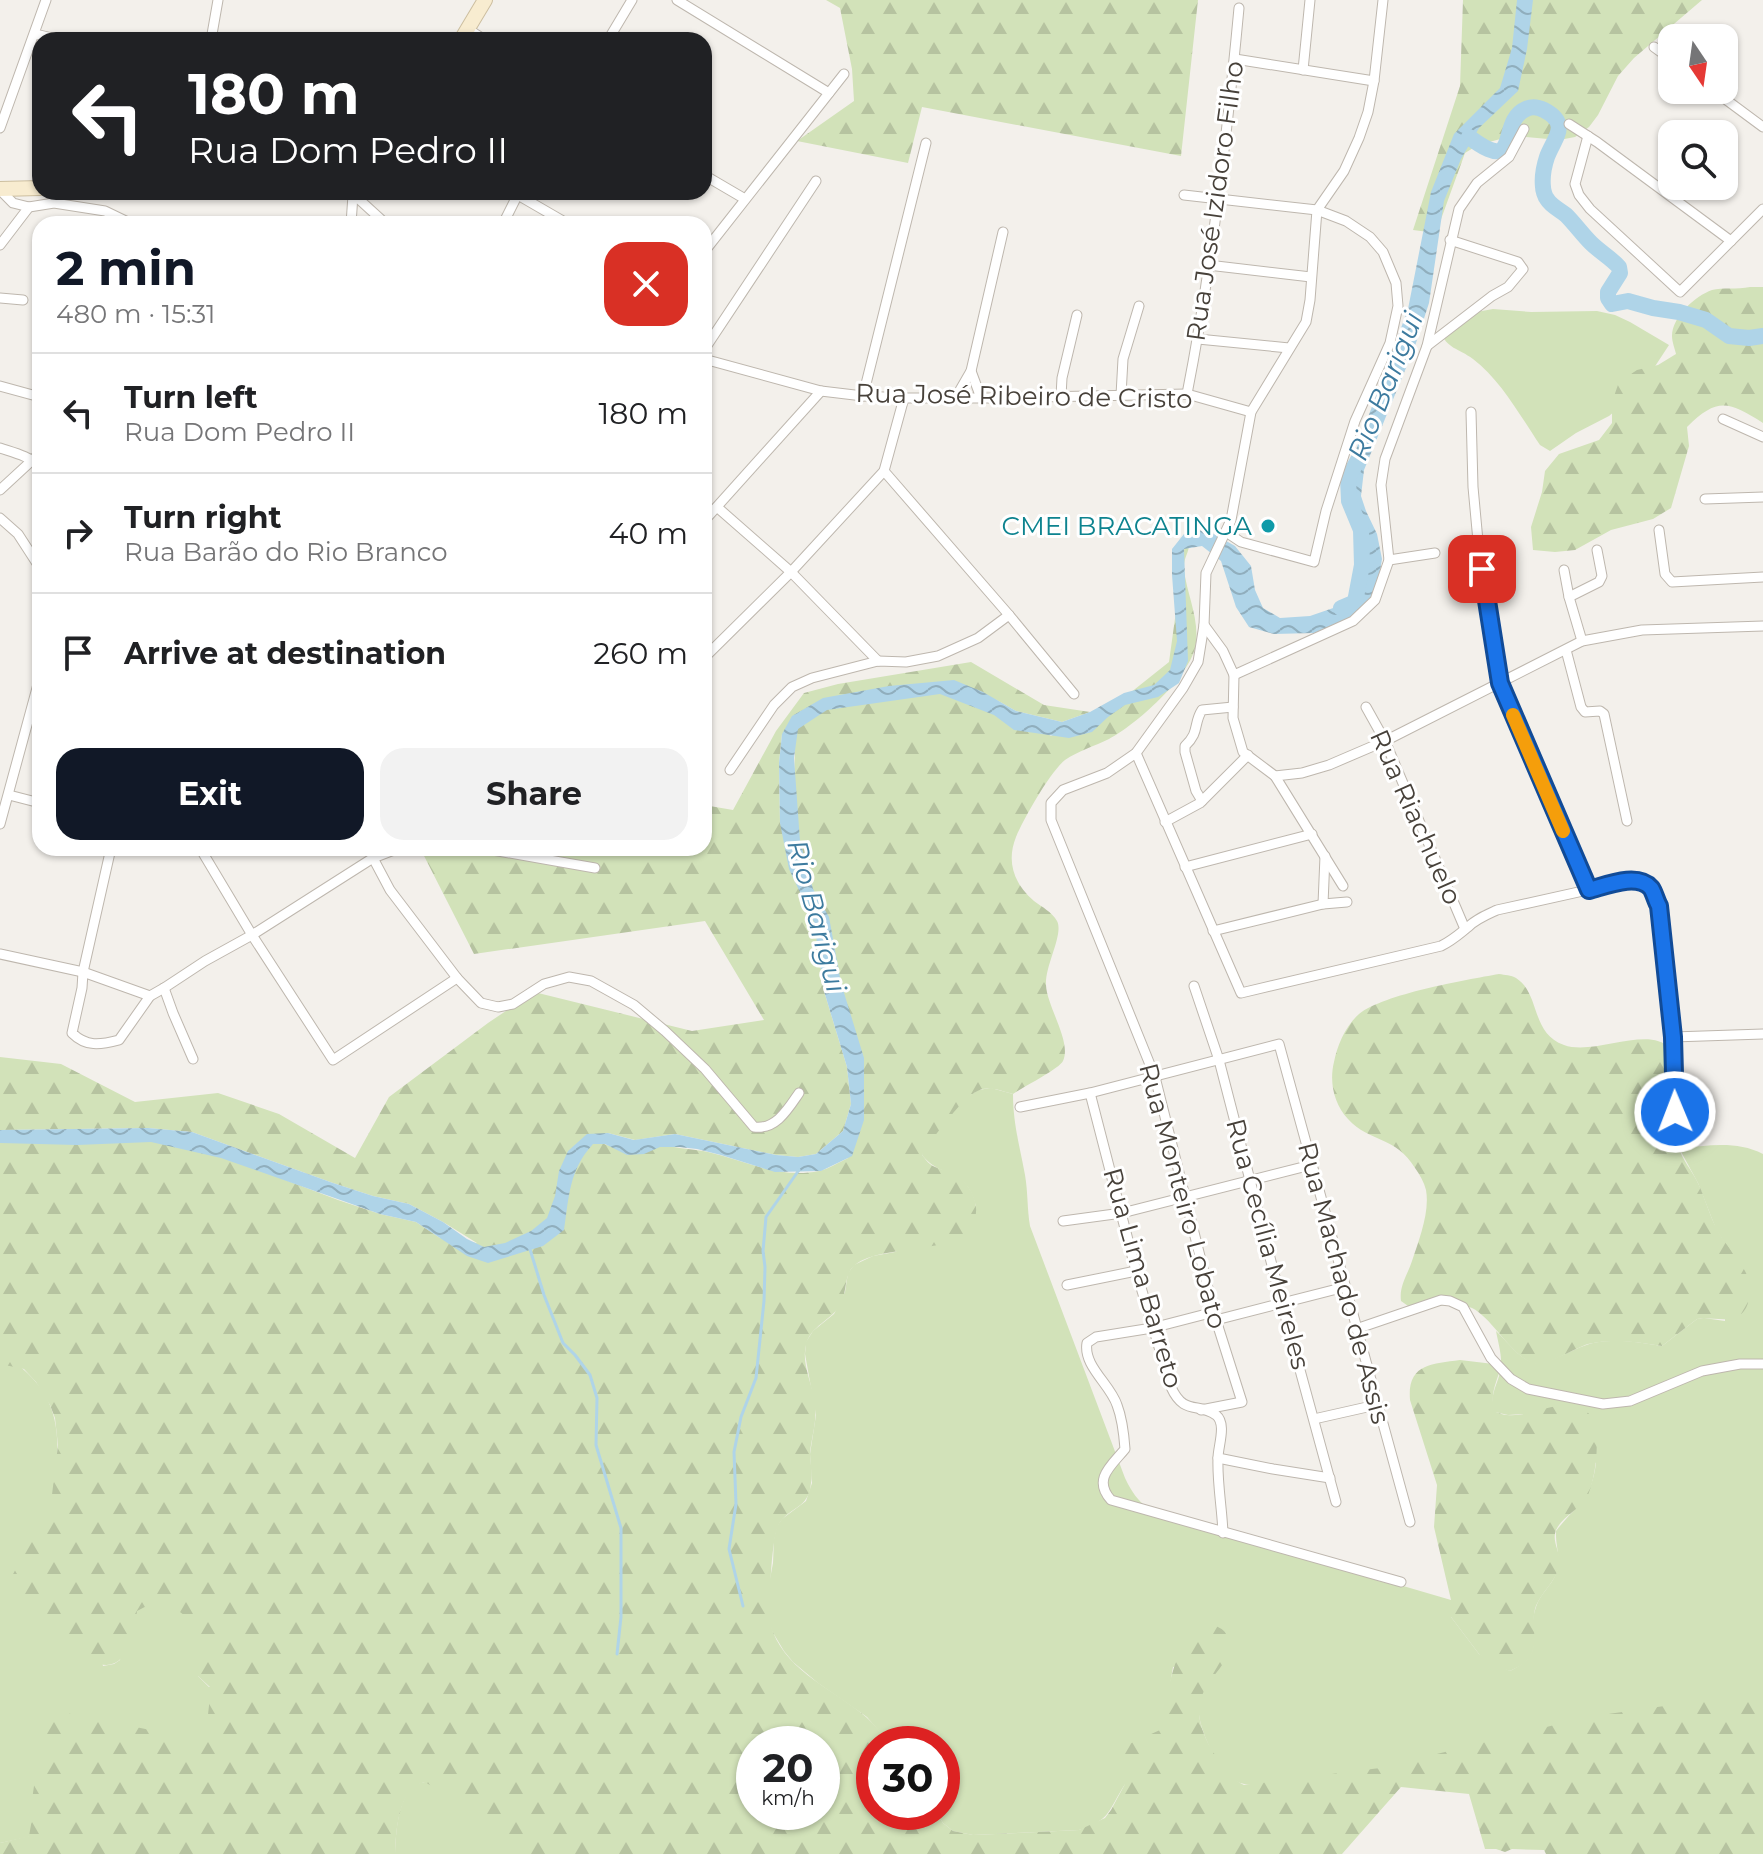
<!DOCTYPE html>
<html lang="en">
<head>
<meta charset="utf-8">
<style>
  body { margin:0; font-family:Montserrat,sans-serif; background:#f2f2f2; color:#202124; height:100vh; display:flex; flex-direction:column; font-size:30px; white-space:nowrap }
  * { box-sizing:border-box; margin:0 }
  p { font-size:26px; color:#757577 }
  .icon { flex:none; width:44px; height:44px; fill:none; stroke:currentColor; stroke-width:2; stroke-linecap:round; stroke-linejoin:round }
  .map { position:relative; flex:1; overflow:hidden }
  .details { position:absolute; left:32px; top:216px; width:680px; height:640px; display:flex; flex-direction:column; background:#fff; border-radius:24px; box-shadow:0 2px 6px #0004 }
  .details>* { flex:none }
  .hud { position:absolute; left:32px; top:32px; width:680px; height:168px; border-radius:24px; box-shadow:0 2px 6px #0004; background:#202124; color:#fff; overflow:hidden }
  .needle { width:52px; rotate:167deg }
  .tools { position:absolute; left:1658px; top:24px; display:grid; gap:16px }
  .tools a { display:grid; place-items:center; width:80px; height:80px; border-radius:16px; background:#fff; box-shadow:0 2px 6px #0004; font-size:40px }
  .speed { position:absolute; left:736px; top:1726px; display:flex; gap:16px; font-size:40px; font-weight:700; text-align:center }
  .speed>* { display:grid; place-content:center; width:104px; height:104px; border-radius:50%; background:#fff; box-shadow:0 2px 6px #0004; line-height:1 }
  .speed small { font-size:20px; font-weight:400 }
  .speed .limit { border:12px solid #d22; background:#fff; color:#111 }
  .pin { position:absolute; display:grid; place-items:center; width:68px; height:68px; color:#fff; margin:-34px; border-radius:16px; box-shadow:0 4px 12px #0006 }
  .me { position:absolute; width:88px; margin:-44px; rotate:359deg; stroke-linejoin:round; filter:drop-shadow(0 0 6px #0008) }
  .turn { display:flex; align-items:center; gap:28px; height:168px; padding:0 24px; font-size:36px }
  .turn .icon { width:104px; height:104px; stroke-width:2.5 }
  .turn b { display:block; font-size:56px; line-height:68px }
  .round { display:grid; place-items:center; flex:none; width:84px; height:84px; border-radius:24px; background:#f2f2f2 }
  .summary { display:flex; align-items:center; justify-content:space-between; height:136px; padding:0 24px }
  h1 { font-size:48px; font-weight:700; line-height:60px; color:#111827 }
  .action { display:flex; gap:16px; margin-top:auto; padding:16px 24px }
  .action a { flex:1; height:92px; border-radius:24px; background:#111827; color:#fff; font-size:32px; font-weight:700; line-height:92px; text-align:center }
  .action a+a { background:#f2f2f2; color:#202124 }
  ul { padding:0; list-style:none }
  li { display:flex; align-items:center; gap:24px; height:120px; padding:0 24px; border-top:2px solid #e0e0e0 }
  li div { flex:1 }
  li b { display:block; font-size:30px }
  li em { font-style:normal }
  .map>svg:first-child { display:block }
  .green { fill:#d2e2b9 }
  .forest { fill:url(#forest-firs); fill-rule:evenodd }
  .water { fill:url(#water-waves) }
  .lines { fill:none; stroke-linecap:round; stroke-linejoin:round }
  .stream { stroke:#afd4e8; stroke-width:3 }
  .river { stroke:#afd4e8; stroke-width:16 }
  .minor-casing { stroke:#beb7ae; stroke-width:11 }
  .secondary-casing { stroke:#cdbfa0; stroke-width:16 }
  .minor { stroke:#fff; stroke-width:9 }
  .secondary { stroke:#f8ecd0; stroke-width:14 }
  .route-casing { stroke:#114b97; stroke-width:20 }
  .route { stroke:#1a73e8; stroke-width:14 }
  .slow { stroke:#f59e0b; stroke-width:14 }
  .culture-dot { fill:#0f9aa8; stroke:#fff; stroke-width:3 }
  .labels { text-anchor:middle; stroke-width:6; stroke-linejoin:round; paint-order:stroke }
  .street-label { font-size:26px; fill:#47413a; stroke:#fff }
  .culture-label { font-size:26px; fill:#0d838f; stroke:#fff; text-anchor:end }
  .water-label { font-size:28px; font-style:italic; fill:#3d7b9f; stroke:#fff }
</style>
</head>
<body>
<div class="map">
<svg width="1763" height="1854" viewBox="0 0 1763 1854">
  <defs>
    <pattern id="forest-firs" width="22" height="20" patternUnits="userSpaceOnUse" patternTransform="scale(2)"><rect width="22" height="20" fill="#d2e2b9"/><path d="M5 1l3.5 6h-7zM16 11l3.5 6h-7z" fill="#b6c3a0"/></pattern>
    <pattern id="water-waves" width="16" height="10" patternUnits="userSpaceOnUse" patternTransform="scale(2)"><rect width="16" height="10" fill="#afd4e8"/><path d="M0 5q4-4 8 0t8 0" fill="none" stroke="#90aebd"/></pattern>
  </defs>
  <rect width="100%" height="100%" fill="#f3f0eb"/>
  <g class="green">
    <path d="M1493,309L1531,312L1597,311L1615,315L1630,322L1669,345L1648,377L1621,406L1609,416L1576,433L1550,451L1540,445C1521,417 1500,379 1473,359C1458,348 1447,349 1440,331L1471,313Z"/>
    <path d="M991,1088L1013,1094C1013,1124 1020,1147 1025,1175C1028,1192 1027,1209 1030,1226L1125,1478C1139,1507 1149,1510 1178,1520L1451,1600V1617L1479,1654L1510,1671C1549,1652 1525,1637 1536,1607C1540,1594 1551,1586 1556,1574C1562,1560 1555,1545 1556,1531C1577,1504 1591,1501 1596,1463L1523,1414L1508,1415L1495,1412C1487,1396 1500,1382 1501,1366C1502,1355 1498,1342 1496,1331C1507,1341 1520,1360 1535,1363C1545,1366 1578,1346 1593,1343C1617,1338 1639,1342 1662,1346L1697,1319L1704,1318L1725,1321L1724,1242L1716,1229L1698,1183L1679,1148C1708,1146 1736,1140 1763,1154V1697L1554,1742L1271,1785C1259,1785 1245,1787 1234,1780C1217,1768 1195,1724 1199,1703C1202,1687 1215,1673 1224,1660L1173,1667C1168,1696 1165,1730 1149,1756C1141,1768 1129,1777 1122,1789C1107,1814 1109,1820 1079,1830L973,1835L953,1831L943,1823L936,1812H942V1744H890L867,1717L818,1683L793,1662L784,1651L772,1631L767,1613V1595L773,1563L774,1539L777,1526L782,1519L806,1501L812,1483L810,1454L816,1415L805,1354L806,1342L813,1331L834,1314L845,1292L848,1273L854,1265L873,1256L895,1252L976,1206C966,1166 942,1180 922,1155L924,1144L939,1124L965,1099L978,1090Z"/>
    <path d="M0,1353C52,1384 62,1418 56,1476L103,1666L114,1664L120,1660L134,1570L196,1612L199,1627L198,1676L209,1687L221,1686V1746L189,1739L28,1837L0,1843Z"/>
    <path d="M432,1781L513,1826L534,1854H395C396,1834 397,1800 414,1786C419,1782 426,1782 432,1781Z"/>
  </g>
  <g class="forest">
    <polygon points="826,0 1198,0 1181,156 922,107 908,163 797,141 854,101 852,69 840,8"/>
    <polygon points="1463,0 1702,0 1634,58 1618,76 1598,115 1589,127 1575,137 1559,140 1526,137 1508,137 1478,145 1465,153 1436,233 1413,230 1460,86"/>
    <path d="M1750,287H1763V423C1729,401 1717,397 1687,427L1689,446L1671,508L1653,519L1611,530L1575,550L1555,552L1533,550L1531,527L1542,492L1545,471L1559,454L1599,440L1612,423V402L1619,382L1637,370L1658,365L1676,354C1675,349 1672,342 1672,336C1672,317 1695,296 1712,290C1722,287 1737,290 1750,287Z"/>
    <path d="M1188,535C1189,537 1190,545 1189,547C1187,556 1183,560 1184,570C1187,595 1201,622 1195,648C1188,678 1136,725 1109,739C1095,746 1078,751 1065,760C1050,772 1024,818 1016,837C1006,862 1014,884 1034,901C1042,907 1052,912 1057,921C1064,934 1045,965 1046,985C1047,1007 1072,1042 1063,1061C1059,1069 1023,1087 1013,1094C1002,1091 992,1087 982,1089C964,1094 932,1139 922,1155C925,1158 927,1162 930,1164C936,1169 946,1170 953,1173C968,1181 980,1201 975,1218C964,1258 883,1242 855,1265C844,1273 847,1292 841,1304C832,1320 810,1326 806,1345C801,1364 813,1385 815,1404C817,1421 812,1436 810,1452C810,1462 813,1473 811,1483C809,1509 790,1506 779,1524C771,1536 767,1618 773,1632C789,1673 835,1690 866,1717C875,1725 883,1735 890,1744H874V1812H936L943,1823L953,1831L973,1835L1079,1830L1105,1818L1111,1810L1125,1784L1116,1750L1160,1730C1166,1705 1176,1615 1215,1626C1222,1628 1226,1632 1228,1638C1239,1674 1172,1683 1212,1750C1221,1765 1228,1777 1244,1785L1380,1768L1587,1717L1763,1692V1854H1546L1544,1850L1512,1849L1505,1852L1496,1849H1485L1469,1794L1401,1787L1342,1854H531L529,1848L425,1782C398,1788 396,1831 395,1854H0V1843L29,1836L34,1808L32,1800L34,1786L40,1773L51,1710L205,1741L211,1688L198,1676V1626L162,1598L137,1611C132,1656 116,1685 73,1648L63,1653L11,1578L51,1503L58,1445L55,1418L50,1405L36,1382L24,1369L0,1364V1140L115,1137L188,1143L338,1200L380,1214L416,1222L440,1238L477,1243L443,1222L409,1204L373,1196L333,1183L192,1132L148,1128L0,1130V1057L61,1064L135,1102L218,1093L279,1114L355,1158L389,1097L488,1023L534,992L692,1031L764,1020L705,921L474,954L420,848H704V805L733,810L776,731L804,693L838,684L971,662L1044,705L1090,712L1062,722L1016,711L995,699L1051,736L1125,697L1169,662L1177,604L1173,556L1180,539ZM782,734L795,753L791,843L780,823L779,763ZM820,959L857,1098L848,1158C839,1162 829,1169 819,1171C779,1179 746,1161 708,1152C696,1149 675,1149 665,1144L610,1146L604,1144L608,1133L635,1140L675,1134L776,1155L798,1157L816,1154L843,1131L851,1104L847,1067L824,991ZM754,1744H822V1812H754Z"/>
    <path d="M1499,974C1505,975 1511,975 1516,978C1541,994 1530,1033 1564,1045C1594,1056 1649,1025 1669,1048C1688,1068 1681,1105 1680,1130C1680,1135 1678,1143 1679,1148C1682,1159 1692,1171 1697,1181C1705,1197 1709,1215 1718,1231C1728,1251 1753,1270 1750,1294C1745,1330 1719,1316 1697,1319L1662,1346C1637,1342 1613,1338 1588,1344C1576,1348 1547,1365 1537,1364C1514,1361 1493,1318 1472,1308C1453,1300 1430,1309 1411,1308L1401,1301C1399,1286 1407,1276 1412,1261C1419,1240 1430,1212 1426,1190C1424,1182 1420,1175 1415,1168C1396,1136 1370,1143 1348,1119C1334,1104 1329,1082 1334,1062C1337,1046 1346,1025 1359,1014C1384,994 1465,980 1499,974Z"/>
    <path d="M1460,1360L1502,1365C1497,1380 1488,1398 1496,1412C1500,1413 1503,1415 1507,1415C1532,1418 1563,1395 1586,1411C1604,1424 1596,1482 1586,1499C1578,1510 1562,1517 1556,1530C1551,1542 1562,1554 1559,1566C1556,1582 1540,1593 1535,1609C1531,1624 1539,1643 1530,1657C1525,1664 1518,1667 1510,1671L1491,1664L1479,1654L1451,1617V1600L1434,1527L1437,1485L1410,1400C1407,1364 1431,1364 1460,1360Z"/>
  </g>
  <path class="water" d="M1517,0H1533L1527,49L1518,91L1479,128L1461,159L1444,201L1429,303L1415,346L1364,470L1361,496L1366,511L1377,534L1382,559L1378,584L1369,601L1353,616L1314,633L1274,634L1249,627L1236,607L1221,561L1202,546L1184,549L1188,661L1179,683L1158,697L1125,705L1108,717L1092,732L1069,738L1014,730L994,715L940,694L827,710L798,729L794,758L800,841L813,889L829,917L841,983L864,1058V1120L852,1156L821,1171L775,1172L721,1155L697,1149L679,1147H660L644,1154L627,1155L605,1144H593C569,1170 569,1197 564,1230L543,1246L488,1263L467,1256L416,1222L380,1214L221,1158L151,1142L77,1145L0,1143V1130L148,1128L192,1132L333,1183L373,1196L409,1204L443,1222L467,1239L484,1247L505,1243L531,1231L547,1218L555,1196L559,1171L568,1151L587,1134L608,1133L634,1140L675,1134L776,1155L798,1157L816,1154L843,1131L851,1104L847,1067L824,991L814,922L789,869L780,823L779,763L782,734L792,716L823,698L889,686L954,680L983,692L1016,711L1062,722L1090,712L1124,693L1154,685L1170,670L1177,641L1172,575V549L1184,534L1198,530L1212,533L1235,546L1251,566L1255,590L1263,608L1280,618L1310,616L1339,606L1356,595L1364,569L1366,532L1349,494L1350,466L1408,309L1431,192L1454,134L1500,88L1512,48Z"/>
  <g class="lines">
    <g class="stream">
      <polyline points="529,1246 544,1295 563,1343 575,1355 590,1375 597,1398 596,1445 621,1528 621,1617 617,1654"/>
      <polyline points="743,1606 729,1549 736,1504 734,1452 741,1417 756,1378 764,1301 765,1267 763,1251 766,1217 799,1170"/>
    </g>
    <g class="river">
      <path d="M1469,137C1522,177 1497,121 1526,109C1532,106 1538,107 1544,110C1571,124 1554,138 1547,157C1544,166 1542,178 1543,187C1543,190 1545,197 1547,199C1551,206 1560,210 1566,215C1575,224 1582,234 1591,243C1600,252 1611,258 1619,267L1620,273L1608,292V298L1612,304L1628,301L1653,308L1679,312L1706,320L1729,336L1749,338L1763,336"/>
      <polyline points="1341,608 1355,602 1362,565 1361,530 1349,501 1348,478 1359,458"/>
    </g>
    <defs>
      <g id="minor">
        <polyline points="677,0 829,93"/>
        <polyline points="468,29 485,40"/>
        <polyline points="35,34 61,40"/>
        <polyline points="211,40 218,0"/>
        <polyline points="608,40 632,0"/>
        <polyline points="1654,47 1672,60"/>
        <polyline points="1235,59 1374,81"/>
        <polyline points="1303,70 1310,0"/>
        <polyline points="1713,90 1763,127"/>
        <polyline points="1569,124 1597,142 1731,241"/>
        <polyline points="0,128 46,0"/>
        <polyline points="1588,136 1575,184 1579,195 1590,209 1680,292 1763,209"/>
        <polyline points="704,175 745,199"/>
        <polyline points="0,190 13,203 29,207 54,203 105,211 132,224"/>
        <polyline points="351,192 386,224"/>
        <polyline points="518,195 568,224"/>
        <polyline points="1184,195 1317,210 1346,221 1370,237 1383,252 1396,283 1398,306 1390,343 1355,421 1326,511 1314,562 1241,542 1226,532"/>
        <polyline points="351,224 353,195"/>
        <polyline points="503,224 519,192"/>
        <polyline points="0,245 29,207"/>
        <polyline points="704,252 844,74"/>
        <polyline points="1208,265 1311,277"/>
        <polyline points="0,298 23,300"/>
        <polyline points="1198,339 1289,348"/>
        <polyline points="1427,346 1492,296 1508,287 1523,269 1518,262 1450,240"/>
        <polyline points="704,350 816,181"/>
        <polyline points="704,359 821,391 863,396 904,398 997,398 1187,394 1251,412"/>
        <polyline points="971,371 981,398"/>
        <polyline points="0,386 40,397"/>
        <path d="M1187,394C1212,267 1227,137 1239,8"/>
        <polyline points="1121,395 1123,359 1139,306"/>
        <polyline points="863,396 926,143"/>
        <polyline points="1061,396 1062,378 1077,315"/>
        <polyline points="956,397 971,371 1003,232"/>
        <polyline points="1471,412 1473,487 1478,541 1500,683 1589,890"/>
        <polyline points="1723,419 1763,437"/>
        <path d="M0,448C15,453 29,456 40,467"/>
        <polyline points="884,471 1009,615 1074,694"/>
        <polyline points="0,490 40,453"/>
        <polyline points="1705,499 1763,497"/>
        <polyline points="717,507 791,572 878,661"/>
        <polyline points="0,518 18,534 40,568"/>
        <polyline points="704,521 821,391"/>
        <polyline points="1659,530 1665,574 1672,582 1763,577"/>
        <polyline points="1389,560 1435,553"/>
        <polyline points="1564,570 1569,597 1582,641"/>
        <polyline points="1569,597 1599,582 1602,576 1597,550"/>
        <polyline points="1204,625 1223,651 1234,675 1353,621 1375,600 1389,560 1381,485 1385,459 1427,346 1459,209 1477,183 1509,157 1524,129"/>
        <polyline points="1566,650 1581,707 1585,712 1600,711 1604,714 1627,821"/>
        <polyline points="704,658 791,572 884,471 904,398"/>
        <polyline points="1234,675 1233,718 1243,752 1275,776 1343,886"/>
        <polyline points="1366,707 1385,741 1465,929"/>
        <path d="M1136,753L1241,993L1441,946C1453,940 1458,935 1468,927C1476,919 1486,915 1497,910L1628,881C1649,880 1651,888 1659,906L1673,1037L1676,1137"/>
        <polyline points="730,770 774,705 792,687 812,678 878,661 906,662 938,656 978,638 1009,615"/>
        <polyline points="1275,776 1302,773 1329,765 1385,741 1582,641 1642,630 1763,626"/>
        <polyline points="9,795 40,803"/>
        <path d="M1202,801L1196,791L1185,752V746C1200,732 1193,724 1202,710L1233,707"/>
        <polyline points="1165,822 1200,803 1248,755"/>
        <polyline points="0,824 40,677"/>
        <path d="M111,848L83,972L82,988L72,1033C86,1047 100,1045 119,1040L150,996L164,988L205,961L252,935L373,858L399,848"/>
        <polyline points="200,848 252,935 333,1060 457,978"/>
        <path d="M371,848L373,858L390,890L457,978L481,1003L498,1007L513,1004L544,984L569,977L591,981L634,1005L665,1031L705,1069L754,1127C776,1130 788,1109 799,1093"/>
        <polyline points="481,848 595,868"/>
        <polyline points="1185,867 1312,834"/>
        <polyline points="1323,904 1325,856"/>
        <polyline points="1213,931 1323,904 1347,902"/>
        <polyline points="0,954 83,972 150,996"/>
        <polyline points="1194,986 1219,1060 1282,1304 1336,1502"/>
        <polyline points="164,988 173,1013 193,1059"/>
        <polyline points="1673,1037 1763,1034"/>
        <path d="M1090,1093L1136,1271L1171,1387C1184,1416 1198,1402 1216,1415C1227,1424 1218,1446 1218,1458C1217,1482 1222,1508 1223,1533"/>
        <polyline points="1020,1107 1090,1093 1279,1044 1410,1522"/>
        <polyline points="1063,1221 1122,1213 1311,1165"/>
        <polyline points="1067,1285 1136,1271"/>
        <path d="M1214,1312L1152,1328L1096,1337L1087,1343C1083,1366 1110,1384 1117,1405C1122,1418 1124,1435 1125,1449C1112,1465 1092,1479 1111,1500L1401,1582"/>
        <polyline points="1216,1320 1345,1287"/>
        <polyline points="1356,1329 1441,1300 1450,1301 1463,1307 1491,1358 1511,1379 1528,1389 1603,1404 1630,1401 1702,1371 1740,1364 1763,1364"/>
        <polyline points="1201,1410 1242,1402 1216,1320 1155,1077 1051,820 1051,803 1063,790 1107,773 1136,753 1183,688 1198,662 1204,625 1206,573 1231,520 1251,412 1306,322 1310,300 1317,210 1344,171 1359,138 1368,112 1374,81 1383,0"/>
        <polyline points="1314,1419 1376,1405"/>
        <polyline points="1218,1458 1273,1469 1330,1478"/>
      </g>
      <g id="secondary">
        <polyline points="461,40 485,0"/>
        <polyline points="0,189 40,188"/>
      </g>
    </defs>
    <use href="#minor" class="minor-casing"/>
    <use href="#secondary" class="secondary-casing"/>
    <use href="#minor" class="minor"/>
    <use href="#secondary" class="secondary"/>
  </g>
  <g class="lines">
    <defs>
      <path id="route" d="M1482,569L1500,683L1589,890C1605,886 1637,872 1651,888C1654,892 1656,901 1659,906L1673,1037L1675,1112"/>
    </defs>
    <use href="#route" class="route-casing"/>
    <use href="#route" class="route"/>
    <polyline class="slow" points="1513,715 1563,831"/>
  </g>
  <circle class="culture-dot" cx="1268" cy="526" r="8"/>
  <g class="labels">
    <g class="street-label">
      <text transform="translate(1215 201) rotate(-82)" y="9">Rua José Izidoro Filho</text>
      <text transform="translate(1024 396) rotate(1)" y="9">Rua José Ribeiro de Cristo</text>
      <text transform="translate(1416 817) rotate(66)" y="9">Rua Riachuelo</text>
      <text transform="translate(1183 1196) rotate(75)" y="9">Rua Monteiro Lobato</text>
      <text transform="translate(1268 1244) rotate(75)" y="9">Rua Cecília Meireles</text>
      <text transform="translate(1143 1278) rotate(74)" y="9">Rua Lima Barreto</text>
      <text transform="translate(1344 1283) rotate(75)" y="9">Rua Machado de Assis</text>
    </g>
    <g class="culture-label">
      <text x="1252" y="535">CMEI BRACATINGA</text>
    </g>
    <g class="water-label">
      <text transform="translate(1385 386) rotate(-68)" y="10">Rio Barigui</text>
      <text transform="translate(817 916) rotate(75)" y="10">Rio Barigui</text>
    </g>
  </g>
</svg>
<div class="tools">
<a><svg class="needle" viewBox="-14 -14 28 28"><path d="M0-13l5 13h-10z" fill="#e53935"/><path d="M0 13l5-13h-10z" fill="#757577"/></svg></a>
<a><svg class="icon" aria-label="search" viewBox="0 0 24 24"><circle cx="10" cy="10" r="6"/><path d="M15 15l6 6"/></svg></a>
</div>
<div class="speed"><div>20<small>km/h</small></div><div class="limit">30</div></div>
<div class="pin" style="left:1482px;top:569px;background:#d93025"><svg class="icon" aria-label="arrive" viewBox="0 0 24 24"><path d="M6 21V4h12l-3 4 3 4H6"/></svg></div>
<svg class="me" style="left:1675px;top:1112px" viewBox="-20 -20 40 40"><circle r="17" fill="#1a73e8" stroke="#fff" stroke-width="3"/><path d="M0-11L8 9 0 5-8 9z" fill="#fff"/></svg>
<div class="hud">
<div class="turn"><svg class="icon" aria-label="left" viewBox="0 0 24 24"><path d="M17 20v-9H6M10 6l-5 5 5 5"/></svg><div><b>180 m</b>Rua Dom Pedro II</div></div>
</div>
<section class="details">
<div class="summary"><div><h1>2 min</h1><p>480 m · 15:31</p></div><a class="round" style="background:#d93025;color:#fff"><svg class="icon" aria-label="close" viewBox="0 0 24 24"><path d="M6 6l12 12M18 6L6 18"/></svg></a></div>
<ul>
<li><svg class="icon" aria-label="left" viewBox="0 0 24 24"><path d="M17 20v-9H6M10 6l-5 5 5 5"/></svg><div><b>Turn left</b><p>Rua Dom Pedro II</p></div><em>180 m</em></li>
<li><svg class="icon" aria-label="right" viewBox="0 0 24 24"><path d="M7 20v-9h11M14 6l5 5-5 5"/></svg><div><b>Turn right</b><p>Rua Barão do Rio Branco</p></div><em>40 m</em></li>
<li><svg class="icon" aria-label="arrive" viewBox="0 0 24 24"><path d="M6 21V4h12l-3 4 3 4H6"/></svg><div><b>Arrive at destination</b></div><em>260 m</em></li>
</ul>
<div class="action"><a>Exit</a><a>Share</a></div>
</section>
</div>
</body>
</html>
